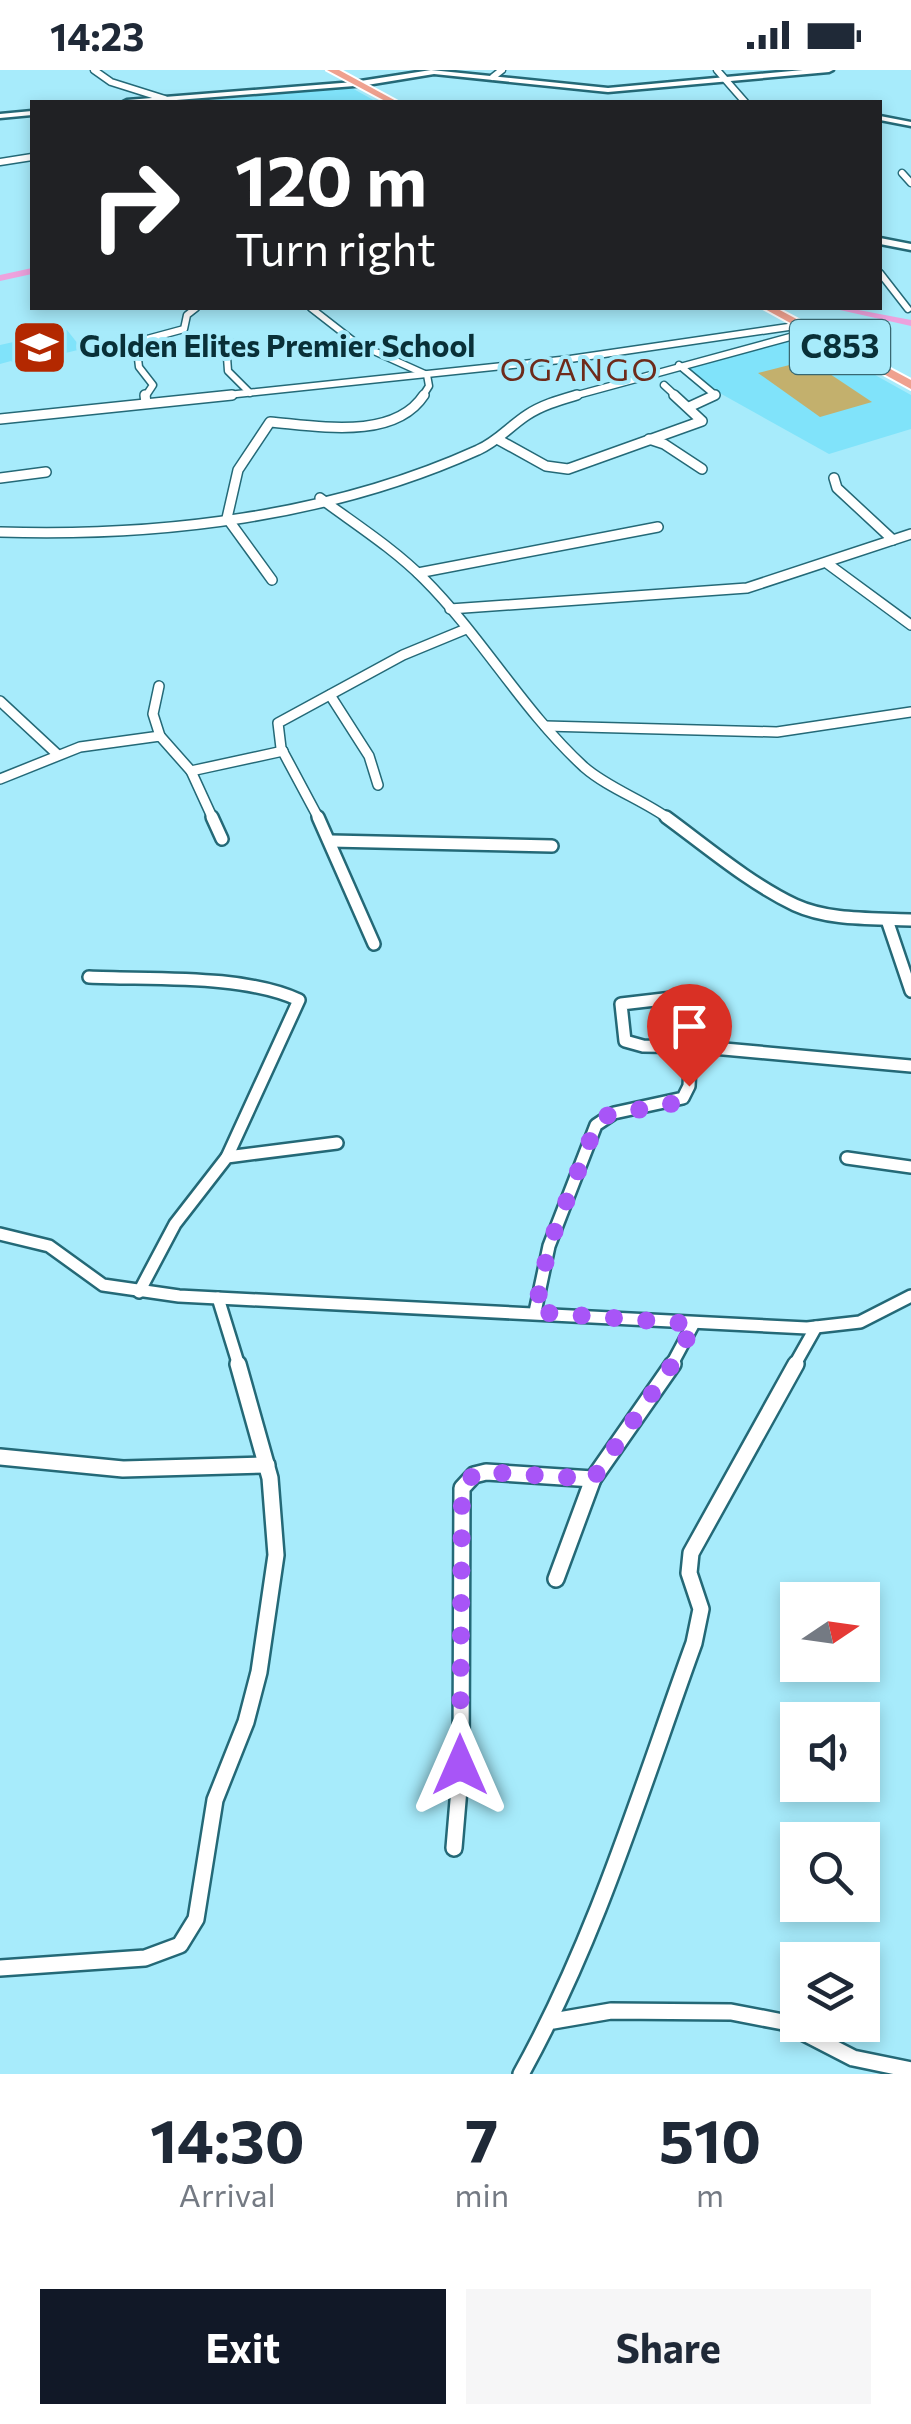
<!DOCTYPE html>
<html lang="en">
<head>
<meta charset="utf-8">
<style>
  body { margin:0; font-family:Commissioner,sans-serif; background:#f6f6f7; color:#1f2937; height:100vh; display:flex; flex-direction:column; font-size:38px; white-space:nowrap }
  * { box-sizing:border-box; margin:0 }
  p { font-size:32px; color:#747a83 }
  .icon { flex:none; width:55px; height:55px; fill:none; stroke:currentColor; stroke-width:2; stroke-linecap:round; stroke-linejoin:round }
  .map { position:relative; height:2004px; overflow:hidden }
  .side { display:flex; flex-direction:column; background:#fff; flex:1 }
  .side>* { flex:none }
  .banner { position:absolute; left:30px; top:30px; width:852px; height:210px; border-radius:0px; box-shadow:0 5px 15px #0003; background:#202124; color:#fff; overflow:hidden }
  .needle { width:65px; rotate:77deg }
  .controls { position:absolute; left:780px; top:1512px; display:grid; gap:20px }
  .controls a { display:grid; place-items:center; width:100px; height:100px; border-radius:0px; background:#fff; box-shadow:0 5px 15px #0003; font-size:50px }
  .pin { position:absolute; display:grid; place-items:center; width:85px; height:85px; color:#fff; margin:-102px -42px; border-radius:50% 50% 50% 0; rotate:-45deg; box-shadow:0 0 10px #0007 }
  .pin .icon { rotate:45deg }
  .me { position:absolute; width:110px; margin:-55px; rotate:0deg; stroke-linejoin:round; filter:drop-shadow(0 0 8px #0008) }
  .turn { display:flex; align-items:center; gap:35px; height:210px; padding:0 40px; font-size:45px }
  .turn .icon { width:130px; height:130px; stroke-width:2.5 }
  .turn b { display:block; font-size:70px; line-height:85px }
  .eta { display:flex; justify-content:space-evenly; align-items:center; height:170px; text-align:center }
  .eta b { font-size:60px; font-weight:700; line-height:70px }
  .button { display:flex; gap:20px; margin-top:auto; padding:20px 40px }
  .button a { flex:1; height:115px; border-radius:0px; background:#111827; color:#fff; font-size:40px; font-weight:700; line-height:115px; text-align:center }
  .button a+a { background:#f6f6f7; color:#1f2937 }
  .status { display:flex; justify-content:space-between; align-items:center; height:70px; padding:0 50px; background:#fff; direction:ltr }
  .status svg { height:28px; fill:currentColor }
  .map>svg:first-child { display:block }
  .built { fill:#80e3fa }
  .green { fill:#c3b06d }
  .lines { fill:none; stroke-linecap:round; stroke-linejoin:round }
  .canal { fill:#eda2dd; fill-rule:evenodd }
  .minor-far3-casing { stroke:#246977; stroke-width:9 }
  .minor-far2-casing { stroke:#246977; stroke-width:12 }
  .minor-far1-casing { stroke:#246977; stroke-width:16 }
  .minor-casing { stroke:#246977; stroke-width:20 }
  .tertiary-casing { stroke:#246977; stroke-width:5 }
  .primary-casing { stroke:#fff; stroke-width:4 }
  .minor-far3 { stroke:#fff; stroke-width:6 }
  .minor-far2 { stroke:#fff; stroke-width:9 }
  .minor-far1 { stroke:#fff; stroke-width:11 }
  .minor { stroke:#fff; stroke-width:15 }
  .tertiary { fill:#fff; fill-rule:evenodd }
  .primary { fill:#efa18f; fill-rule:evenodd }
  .route { stroke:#a855f7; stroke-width:18; stroke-dasharray:0 32.4 }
  .labels { text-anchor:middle; stroke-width:8; stroke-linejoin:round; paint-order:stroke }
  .far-poi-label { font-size:30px; font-weight:bold; fill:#093038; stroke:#a7ebfb; text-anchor:start }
  .shield { fill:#a7ebfb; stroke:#386872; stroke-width:2.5 }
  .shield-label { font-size:32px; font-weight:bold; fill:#093038 }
  .far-quarter-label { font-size:32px; letter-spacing:2.5px; fill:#6e2b1b; stroke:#a7ebfb }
</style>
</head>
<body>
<div class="status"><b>14:23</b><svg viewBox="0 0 49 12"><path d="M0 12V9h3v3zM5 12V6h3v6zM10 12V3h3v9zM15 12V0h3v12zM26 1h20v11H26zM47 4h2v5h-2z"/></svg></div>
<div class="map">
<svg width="911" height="2004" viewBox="0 0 911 2004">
  <rect width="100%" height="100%" fill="#a7ebfb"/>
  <g class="built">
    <polygon points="350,17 377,32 189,31 234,28"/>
    <polygon points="67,260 82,279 16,295 11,291 0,294 0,275"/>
    <polygon points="805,266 911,325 911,359 829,384 716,321 684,298"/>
  </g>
  <polygon class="green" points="809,290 872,332 820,347 758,303"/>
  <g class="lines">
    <g class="canal">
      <polygon points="32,198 32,204 0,211 0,205"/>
      <polygon points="831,238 848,238 911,250 911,256"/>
    </g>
    <defs>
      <g id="minor-far3">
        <polyline points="94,0 111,12 165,29"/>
        <polyline points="717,0 745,32"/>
        <polyline points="493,7 502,0"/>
        <polyline points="0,92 32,87"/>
        <polyline points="902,103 911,113"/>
        <polyline points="880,203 908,239"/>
        <polyline points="311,238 356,273 427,305 429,316 422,327"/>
        <polyline points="235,273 227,287 228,301 250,323"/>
        <polyline points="679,295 715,325 710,327"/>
        <polyline points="664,315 677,327"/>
        <polyline points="145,327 153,315 139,297 136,272 184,259 187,245 196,238"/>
        <polyline points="208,327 570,289 802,255"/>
        <polyline points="570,327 812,261"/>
      </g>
      <g id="minor-far2">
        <polyline points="145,325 146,333"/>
        <polyline points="689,337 715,325"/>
        <polyline points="0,349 232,325"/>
        <polyline points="649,369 664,374 702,399"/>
        <polyline points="499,370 546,396 568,399 702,351 674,325"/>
        <polyline points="0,408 46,402"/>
        <polyline points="834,408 837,418 893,470"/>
        <path d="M320,428C355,454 393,478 424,509C482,567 523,641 584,697C608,718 643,730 669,749"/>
        <path d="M0,462C160,467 330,447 478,380C497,372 510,356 527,345C542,335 560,330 577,325"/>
        <polyline points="828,494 911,555"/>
        <polyline points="418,503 658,457"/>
        <path d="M272,510L227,448L238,400L270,352C317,356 394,371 424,325"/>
        <polyline points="450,539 747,518 911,464"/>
        <polyline points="159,616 153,644 160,666"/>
        <polyline points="330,625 369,686 378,715"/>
        <polyline points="0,631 57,684"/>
        <polyline points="545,656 777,662 911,642"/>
        <polyline points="191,701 213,749"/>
        <polyline points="0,709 80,677 160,666 191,701 283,681"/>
        <polyline points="319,749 281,678 278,653 403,585 466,559"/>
      </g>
      <g id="minor-far1">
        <polyline points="212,747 222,769"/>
        <polyline points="318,747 374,874"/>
        <path d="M666,747C707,777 749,813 795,835C830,851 873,848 911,850"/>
        <polyline points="331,771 552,776"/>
        <polyline points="887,850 911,921"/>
        <path d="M89,907C151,910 243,904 299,930L227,1087"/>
        <polyline points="681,927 621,934 625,971 643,976 702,977 911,996"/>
        <polyline points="847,1088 911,1097"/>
        <polyline points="0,1164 49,1176 103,1215 179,1226 807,1258 860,1252 911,1226"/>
        <polyline points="139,1222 175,1154 227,1087 337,1073"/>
        <polyline points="218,1228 239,1296"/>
        <polyline points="535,1242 549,1176 596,1055 614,1043 683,1028 689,1016 691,976"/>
        <polyline points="671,1296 694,1253"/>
        <polyline points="794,1296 816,1257"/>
      </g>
      <g id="minor">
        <polyline points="0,1387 123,1399 267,1395"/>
        <polyline points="556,1509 593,1409 673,1294"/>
        <polyline points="454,1778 461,1695 462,1418 474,1405 486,1402 593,1409"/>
        <polyline points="0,1898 145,1888 180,1875 196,1849 215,1730 246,1652 259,1602 276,1485 270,1408 238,1294"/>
        <polyline points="553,1951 611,1941 731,1942 783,1952 853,1988 911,2000"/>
        <path d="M521,2004C597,1867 641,1719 694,1573L701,1539L689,1503L691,1483L796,1294"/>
      </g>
      <g id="tertiary">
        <polygon points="431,0 608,18 803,0 833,0 829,2 608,22 434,4 367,15 151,32 123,32 127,30 354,12"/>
        <polygon points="32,41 32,45 0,48 0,44"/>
        <polygon points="880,46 911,52 911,56 880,50"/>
        <polygon points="880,168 911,174 911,180 880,174"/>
      </g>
      <g id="primary">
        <polygon points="327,0 339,0 398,32 387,32"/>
        <polygon points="763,238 776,238 911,310 911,319"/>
      </g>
    </defs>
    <use href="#minor-far3" class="minor-far3-casing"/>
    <use href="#minor-far2" class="minor-far2-casing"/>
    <use href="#minor-far1" class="minor-far1-casing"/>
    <use href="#minor" class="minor-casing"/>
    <use href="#tertiary" class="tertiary-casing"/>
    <use href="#primary" class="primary-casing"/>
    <use href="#minor-far3" class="minor-far3"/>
    <use href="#minor-far2" class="minor-far2"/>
    <use href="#minor-far1" class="minor-far1"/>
    <use href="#minor" class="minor"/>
    <use href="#tertiary" class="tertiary"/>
    <use href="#primary" class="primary"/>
  </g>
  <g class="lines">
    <path class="route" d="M460,1695L462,1418L474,1404L486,1402L593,1409L678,1286L694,1254L535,1242L549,1176L596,1055C618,1026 670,1055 689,1016"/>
  </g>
  <defs>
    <symbol id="school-square" viewBox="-11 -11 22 22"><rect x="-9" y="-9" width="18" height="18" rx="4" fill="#b32800" stroke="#a7ebfb"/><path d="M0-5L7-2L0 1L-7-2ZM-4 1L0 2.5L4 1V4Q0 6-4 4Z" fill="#fff"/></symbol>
  </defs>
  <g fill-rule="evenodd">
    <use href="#school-square" x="8" y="246" width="63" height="63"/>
  </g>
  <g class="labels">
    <g class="far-poi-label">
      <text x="79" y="287">Golden Elites Premier School</text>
    </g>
    <rect class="shield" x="790" y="250" width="100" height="54" rx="8"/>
    <g class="shield-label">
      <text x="840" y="288">C853</text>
    </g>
    <g class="far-quarter-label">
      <text x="580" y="311">OGANGO</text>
    </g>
  </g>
</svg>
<div class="controls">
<a><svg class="needle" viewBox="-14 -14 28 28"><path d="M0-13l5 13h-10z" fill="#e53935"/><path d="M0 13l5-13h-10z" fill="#747a83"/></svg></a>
<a><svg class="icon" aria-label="sound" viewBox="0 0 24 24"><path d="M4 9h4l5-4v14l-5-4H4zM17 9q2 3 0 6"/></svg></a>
<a><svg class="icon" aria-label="search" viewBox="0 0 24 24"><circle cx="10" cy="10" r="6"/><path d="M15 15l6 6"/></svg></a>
<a><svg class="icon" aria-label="layers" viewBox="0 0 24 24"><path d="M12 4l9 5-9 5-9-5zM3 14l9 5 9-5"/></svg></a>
</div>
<div class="pin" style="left:689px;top:1016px;background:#d93025"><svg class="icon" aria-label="arrive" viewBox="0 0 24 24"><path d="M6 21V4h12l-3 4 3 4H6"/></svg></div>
<svg class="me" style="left:460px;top:1695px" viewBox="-20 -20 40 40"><path d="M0-17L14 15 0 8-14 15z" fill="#a855f7" stroke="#fff" stroke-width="4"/></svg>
<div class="banner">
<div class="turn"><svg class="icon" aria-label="right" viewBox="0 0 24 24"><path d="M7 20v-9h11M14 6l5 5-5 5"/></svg><div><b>120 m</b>Turn right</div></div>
</div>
</div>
<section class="side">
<div class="eta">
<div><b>14:30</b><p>Arrival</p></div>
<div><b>7</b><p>min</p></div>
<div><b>510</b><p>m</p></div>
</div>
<div class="button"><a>Exit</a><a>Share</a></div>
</section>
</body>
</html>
